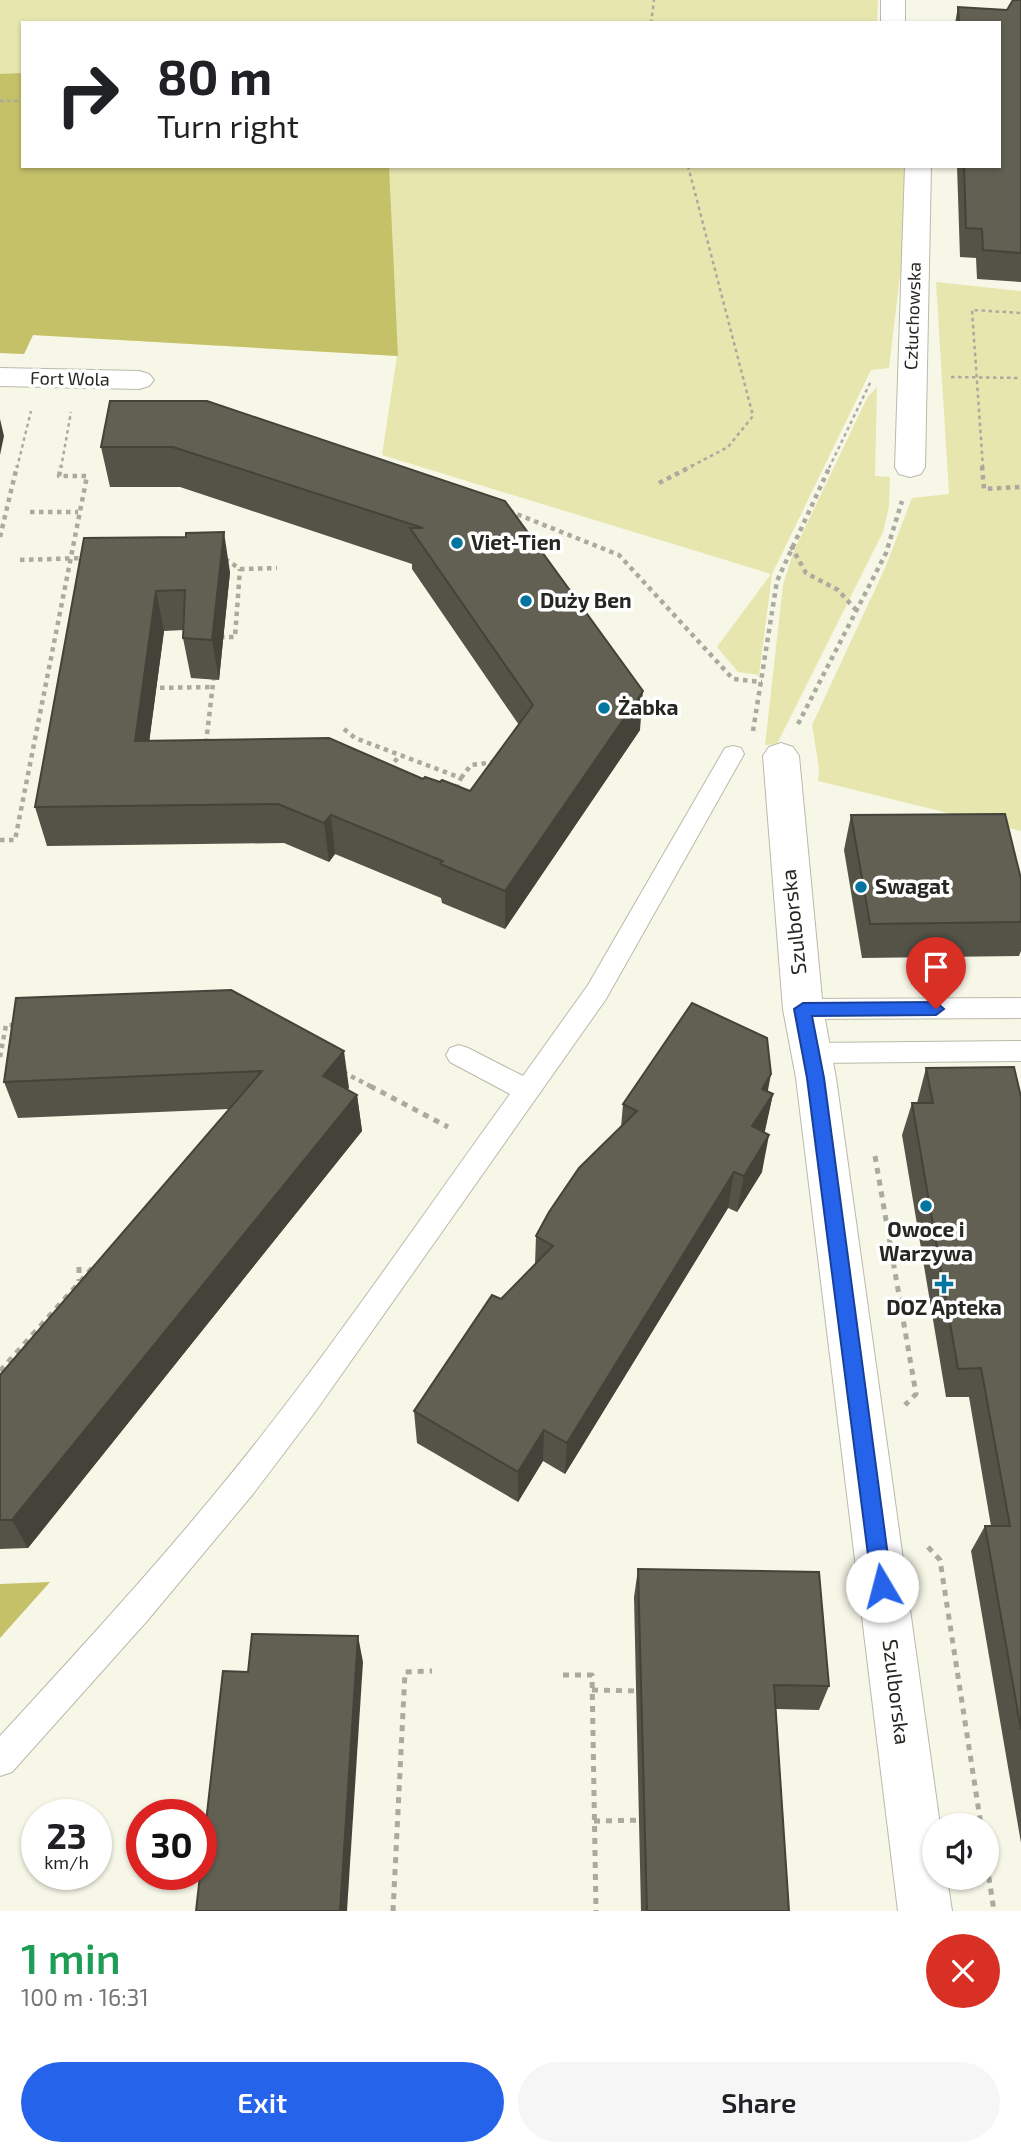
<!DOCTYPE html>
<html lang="en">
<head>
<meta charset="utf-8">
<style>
  body { margin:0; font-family:"Exo 2",sans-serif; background:#f6f6f6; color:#202124; height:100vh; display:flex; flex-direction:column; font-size:26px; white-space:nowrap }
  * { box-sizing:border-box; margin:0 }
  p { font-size:23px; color:#757577 }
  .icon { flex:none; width:38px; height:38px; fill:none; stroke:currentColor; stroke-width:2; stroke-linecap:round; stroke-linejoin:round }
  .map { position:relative; height:1911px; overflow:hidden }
  .side { display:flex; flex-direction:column; background:#fff; flex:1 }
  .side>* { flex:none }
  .banner { position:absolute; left:21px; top:21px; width:980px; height:147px; border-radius:0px; box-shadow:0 2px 5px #0004; background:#fff; color:#202124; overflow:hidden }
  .tools { position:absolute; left:922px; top:1813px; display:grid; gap:14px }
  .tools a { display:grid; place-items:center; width:77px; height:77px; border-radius:50%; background:#fff; box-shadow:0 2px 5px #0004; font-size:35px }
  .speed { position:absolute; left:21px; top:1799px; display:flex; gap:14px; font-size:35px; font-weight:700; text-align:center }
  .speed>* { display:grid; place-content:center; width:91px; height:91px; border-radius:50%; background:#fff; box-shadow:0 2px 5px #0004; line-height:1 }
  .speed small { font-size:18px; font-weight:400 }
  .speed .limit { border:10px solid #d22; background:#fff; color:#111 }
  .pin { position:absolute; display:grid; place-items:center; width:60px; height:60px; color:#fff; margin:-72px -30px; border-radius:50% 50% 50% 0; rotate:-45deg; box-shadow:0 0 7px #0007 }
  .pin .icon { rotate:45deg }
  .me { position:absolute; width:77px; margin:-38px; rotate:352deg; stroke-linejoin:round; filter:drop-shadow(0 0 5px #0008) }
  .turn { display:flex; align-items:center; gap:24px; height:147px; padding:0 21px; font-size:32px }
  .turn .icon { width:91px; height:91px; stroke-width:2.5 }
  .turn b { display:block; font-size:49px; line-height:60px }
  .round { display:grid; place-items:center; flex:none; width:74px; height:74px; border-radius:37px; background:#f6f6f6 }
  .overview { display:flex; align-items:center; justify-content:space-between; height:119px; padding:0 21px }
  h1 { font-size:42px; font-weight:600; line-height:52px; color:#1e9e55 }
  .action { display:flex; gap:14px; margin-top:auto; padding:14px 21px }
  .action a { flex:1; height:80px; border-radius:42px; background:#2563eb; color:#fff; font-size:28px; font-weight:600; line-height:80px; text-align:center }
  .action a+a { background:#f6f6f6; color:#202124 }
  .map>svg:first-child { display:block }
  .green { fill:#e7e6af }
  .forest { fill:#c4c169 }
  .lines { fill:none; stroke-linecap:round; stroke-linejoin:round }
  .service-casing { stroke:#babaab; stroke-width:2 }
  .minor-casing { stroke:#babaab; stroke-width:2 }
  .path-far2 { stroke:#aaaa9e; stroke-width:2.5; stroke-dasharray:3.5 3.5; stroke-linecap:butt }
  .path-far1 { stroke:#aaaa9e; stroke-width:4.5; stroke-dasharray:4.5 4.5; stroke-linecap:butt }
  .path { stroke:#aaaa9e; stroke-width:5; stroke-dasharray:6 6; stroke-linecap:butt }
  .service { fill:#fff; fill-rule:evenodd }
  .minor { fill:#fff; fill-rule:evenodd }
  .wall { fill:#535347 }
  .shaded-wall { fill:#44433a }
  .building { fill:#616053; stroke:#44433a; stroke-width:2 }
  .route { fill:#2563eb; stroke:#184099; stroke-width:2 }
  .poi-dot { fill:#01759f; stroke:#fff; stroke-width:2.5 }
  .labels { text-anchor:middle; stroke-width:7; stroke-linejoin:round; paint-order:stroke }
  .far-street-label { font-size:18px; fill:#272721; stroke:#fff }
  .poi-label { font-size:21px; font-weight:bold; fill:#272721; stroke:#fff; text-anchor:start }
  .street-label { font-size:21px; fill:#272721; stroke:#fff }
</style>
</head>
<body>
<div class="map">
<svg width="1021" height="1911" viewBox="0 0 1021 1911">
  <rect width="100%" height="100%" fill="#f7f7e8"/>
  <g class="green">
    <polygon points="0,0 878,0 877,23 23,23 23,166 905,166 904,243 889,368 871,370 772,574 759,675 738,672 717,647 771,574 382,455 397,356 33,335 24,354 0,353"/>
    <polygon points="936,282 1021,291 1021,831 818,781 819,768 812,725 885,568 912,498 949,494"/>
    <polygon points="877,387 875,476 890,477 889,507 883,532 777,744 765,745 783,585 793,553 867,398"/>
  </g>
  <g class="forest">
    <polygon points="23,73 23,166 389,166 398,356 33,335 24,354 0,353 0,74"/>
    <polygon points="50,1582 0,1638 0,1584"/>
  </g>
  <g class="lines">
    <defs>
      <g id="service">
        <path d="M733,746L741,748L744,754L606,999L315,1412L253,1494L147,1621L12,1772L0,1776V1736C79,1650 158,1564 231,1474C330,1352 418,1221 510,1094L450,1062L446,1055L450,1048L459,1045L468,1048L523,1076L588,985L725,748Z"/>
        <polygon points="1021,998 1021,1018 803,1019 794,1016 790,1009 794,1002 803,999"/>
        <polygon points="1021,1041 1021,1061 812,1063 803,1060 799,1053 803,1046 812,1043"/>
      </g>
      <g id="minor">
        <rect x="881" y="0" width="24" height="23"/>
        <polygon points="905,166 931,166 925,467 921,474 910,477 899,474 895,467"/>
        <polygon points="0,368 139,371 149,374 154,380 149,386 139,389 0,386"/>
        <polygon points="781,743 793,747 799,756 823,1009 836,1078 940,1825 934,1825 934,1878 947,1878 952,1911 898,1911 796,1078 783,1009 763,756 769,747"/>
      </g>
    </defs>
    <use href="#service" class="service-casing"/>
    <use href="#minor" class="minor-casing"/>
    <g class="path-far2">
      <polyline points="651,23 654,0"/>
      <polyline points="0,101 23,101"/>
      <polyline points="688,166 753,416 728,447 688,468"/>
      <polyline points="951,377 1021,378"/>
      <polyline points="17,468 31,411"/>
      <polyline points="61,468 71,412"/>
      <polyline points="829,468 871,381"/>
      <polyline points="983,468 972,310 1021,313"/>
    </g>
    <g class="path-far1">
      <polyline points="982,466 984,489 1021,487"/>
      <polyline points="659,483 692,466"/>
      <polyline points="509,511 619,555 733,679 762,682"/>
      <polyline points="30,512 78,512"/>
      <polyline points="0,537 17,466"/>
      <polyline points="791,546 806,573 838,590 857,611"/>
      <polyline points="225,559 240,569 277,568"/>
      <polyline points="20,560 83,558"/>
      <polyline points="220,637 235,637 240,569"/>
      <polyline points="151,688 213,687"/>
      <polyline points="798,724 886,553 902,501"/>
      <polyline points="344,729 355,738 461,778 457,785 459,791"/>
      <polyline points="753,731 777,581 830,466"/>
      <polyline points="206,743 214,675"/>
      <polyline points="389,769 399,756"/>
      <polyline points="461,778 471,765 495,762"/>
      <polyline points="0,840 15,840 87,476 59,476 61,466"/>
      <polyline points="925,957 928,974"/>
      <polyline points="0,1057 6,1025 16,1025"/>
      <polyline points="343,1072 374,1088"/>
    </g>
    <g class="path">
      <polyline points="370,1086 448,1127"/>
      <polyline points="875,1156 916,1394 905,1405"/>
      <polyline points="79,1267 79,1281"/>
      <polyline points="0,1371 94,1266"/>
      <polyline points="928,1547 940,1560 981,1825"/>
      <polyline points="563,1675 592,1675 596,1911"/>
      <polyline points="592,1690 640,1691"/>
      <polyline points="594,1821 643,1820"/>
      <polyline points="987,1865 994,1911"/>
      <polyline points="393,1911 405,1672 432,1671"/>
    </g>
    <use href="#service" class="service"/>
    <use href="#minor" class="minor"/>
  </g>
  <g class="wall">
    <polygon points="1021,0 1021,282 977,279 976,258 960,257 957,166 999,166 999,23 955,23 958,7 1007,10"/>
    <polygon points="110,401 505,501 640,730 505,929 442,903 441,898 335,854 329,862 284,843 47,846 35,807 84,538 230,572 219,680 191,678 183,638 184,630 164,631 149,741 423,779 440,782 470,791 519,725 412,569 412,564 180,487 110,487 101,447"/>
    <polygon points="851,815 1021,879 1021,951 1019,956 862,958 844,850"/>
    <polygon points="16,998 349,1088 347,1089 357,1095 362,1131 28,1548 0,1549 0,1375 229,1109 18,1118 4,1082"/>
    <polygon points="926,1068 1021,1097 1021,1843 971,1551 985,1526 991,1526 969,1397 946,1397 902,1135 912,1103 917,1103"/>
    <polygon points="768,1092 773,1094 764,1133 762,1172 737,1212 728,1208 565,1474 543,1461 518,1502 417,1443 414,1411 501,1299 535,1264 536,1236 621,1127 623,1104"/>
    <polygon points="638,1569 829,1686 819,1710 776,1709 789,1911 641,1911 634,1597"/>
  </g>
  <g class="shaded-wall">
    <polygon points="0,419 4,436 0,455"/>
    <polygon points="224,532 230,572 219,680 212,640"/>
    <polygon points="156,591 164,631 144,781 135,741"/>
    <polygon points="643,691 640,730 505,929 505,891"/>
    <polygon points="331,815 335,854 329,862 324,823"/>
    <polygon points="344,1051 349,1088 328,1113 323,1076"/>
    <polygon points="771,1074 765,1106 773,1094 765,1131 745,1163 752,1126 762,1089"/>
    <polygon points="357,1095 362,1131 28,1548 12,1520"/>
    <polygon points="769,1135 762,1172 737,1212 744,1176"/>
    <polygon points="734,1172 728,1208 565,1474 567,1443"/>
    <polygon points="544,1430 543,1461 518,1502 518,1472"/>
    <polygon points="358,1636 363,1662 347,1911 340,1911"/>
  </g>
  <g class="building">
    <polygon points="1013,0 1021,0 1021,253 983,250 982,229 966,228 964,166 999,166 999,23 959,23 958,7 1007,10"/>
    <polygon points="110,401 207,401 505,501 643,691 505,891 440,864 443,861 331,815 324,823 278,804 35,807 84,538 186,537 186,533 224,532 212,640 183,638 185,590 156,591 135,741 329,738 423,779 425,777 440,782 442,780 470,791 533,705 410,528 423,528 173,447 101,447"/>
    <polygon points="1005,814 1021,879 1021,922 870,924 851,815"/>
    <polygon points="231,990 344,1051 323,1076 357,1095 12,1520 0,1520 0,1375 262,1071 4,1082 16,998"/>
    <polygon points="692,1003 767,1038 771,1074 762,1089 773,1094 752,1126 769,1135 744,1176 734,1172 567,1443 544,1430 518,1472 414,1411 492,1295 501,1299 553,1246 536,1236 549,1212 579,1168 637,1111 623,1104"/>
    <polygon points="1014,1067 1021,1097 1021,1730 985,1526 1010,1526 981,1368 958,1369 912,1103 933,1103 926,1068"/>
    <polygon points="638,1569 819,1572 829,1686 774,1685 789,1911 647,1911"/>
    <polygon points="252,1634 358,1636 340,1911 196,1911 223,1671 248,1672"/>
  </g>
  <polygon class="route" points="936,1002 944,1009 936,1015 812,1016 824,1078 892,1586 889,1593 882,1596 875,1593 872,1586 807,1078 794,1009 803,1003"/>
  <g class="poi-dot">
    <circle cx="457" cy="543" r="7"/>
    <circle cx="526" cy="601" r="7"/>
    <circle cx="604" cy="708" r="7"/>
    <circle cx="861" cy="887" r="7"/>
    <circle cx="926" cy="1206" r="7"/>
    <path d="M940.5 1273.5h7v7h7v7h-7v7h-7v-7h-7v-7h7z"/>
  </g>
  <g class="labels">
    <g class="far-street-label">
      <text transform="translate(913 316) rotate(-88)" y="6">Człuchowska</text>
      <text transform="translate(70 379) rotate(1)" y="6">Fort Wola</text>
    </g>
    <g class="poi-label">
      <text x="471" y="550">Viet-Tien</text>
      <text x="540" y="608">Duży Ben</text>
      <text x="618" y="715">Żabka</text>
      <text x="875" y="894">Swagat</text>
      <text x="926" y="1237" text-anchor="middle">Owoce i<tspan x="926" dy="24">Warzywa</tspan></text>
      <text x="944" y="1315" text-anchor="middle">DOZ Apteka</text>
    </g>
    <g class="street-label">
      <text transform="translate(794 922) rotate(-96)" y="7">Szulborska</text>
      <text transform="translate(896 1692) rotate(83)" y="7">Szulborska</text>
    </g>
  </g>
</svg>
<div class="tools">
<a><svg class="icon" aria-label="sound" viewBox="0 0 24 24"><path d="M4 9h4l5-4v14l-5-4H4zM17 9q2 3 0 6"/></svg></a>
</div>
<div class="speed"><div>23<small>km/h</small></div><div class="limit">30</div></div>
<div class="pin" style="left:936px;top:1009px;background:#d93025"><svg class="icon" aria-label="arrive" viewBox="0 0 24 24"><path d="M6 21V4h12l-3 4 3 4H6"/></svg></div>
<svg class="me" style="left:882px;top:1586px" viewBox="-20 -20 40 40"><circle r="19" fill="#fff"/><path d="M0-13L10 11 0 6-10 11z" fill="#2563eb"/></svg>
<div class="banner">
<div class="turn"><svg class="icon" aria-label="right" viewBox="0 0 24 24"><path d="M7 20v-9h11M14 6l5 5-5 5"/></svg><div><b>80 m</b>Turn right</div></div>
</div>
</div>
<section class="side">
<div class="overview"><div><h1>1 min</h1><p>100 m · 16:31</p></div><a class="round" style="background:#d93025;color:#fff"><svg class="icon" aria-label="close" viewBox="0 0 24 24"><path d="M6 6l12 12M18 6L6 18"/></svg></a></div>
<div class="action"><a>Exit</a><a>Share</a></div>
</section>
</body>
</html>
